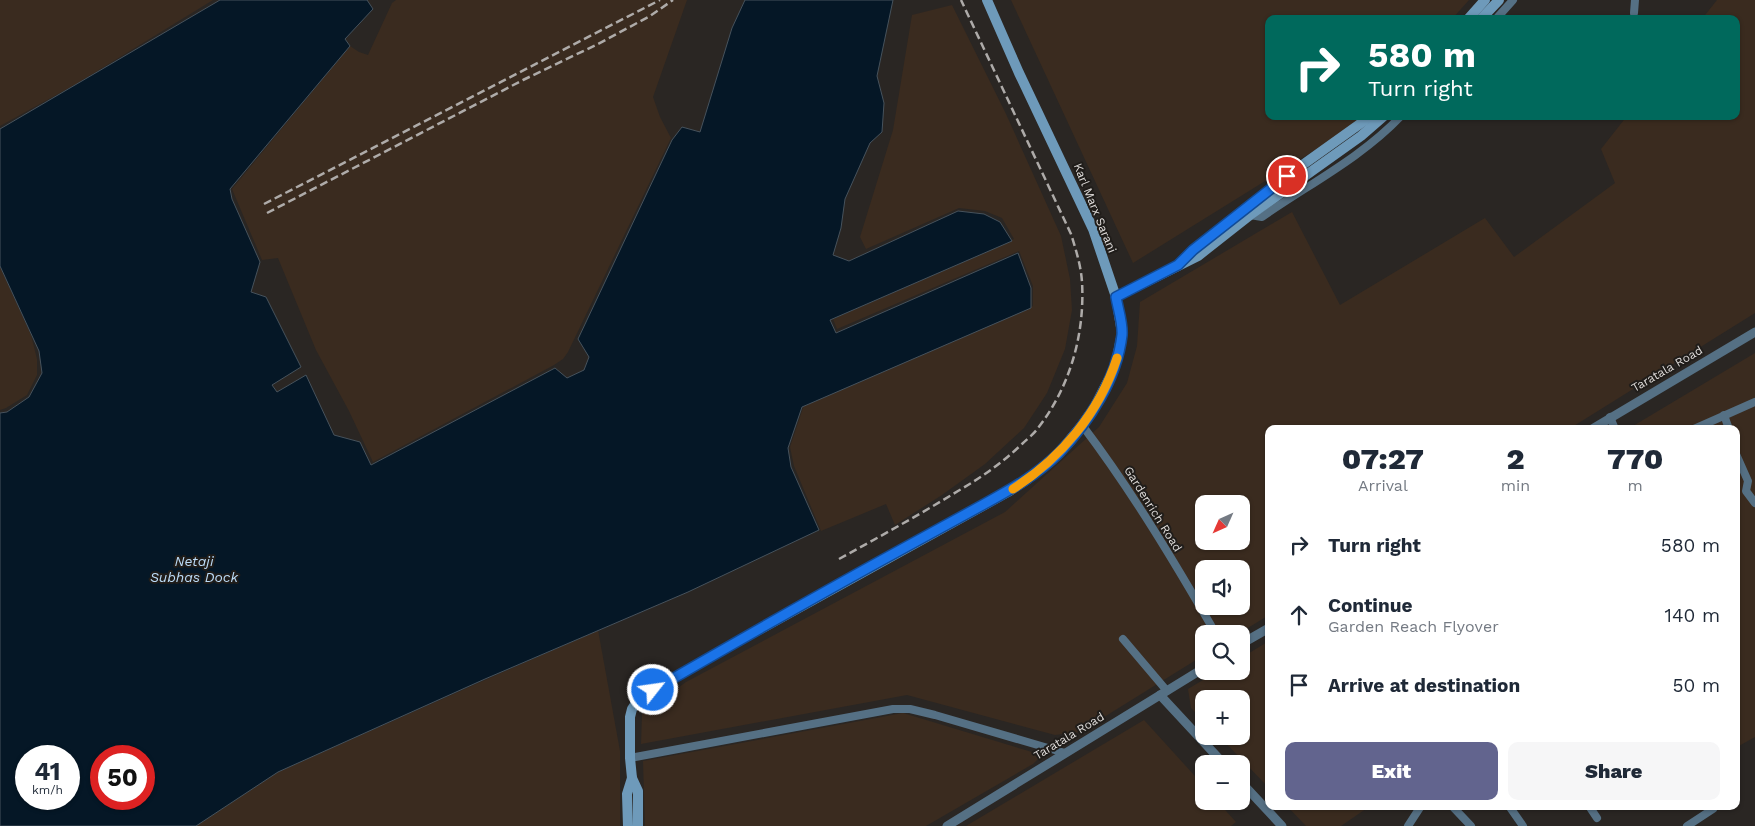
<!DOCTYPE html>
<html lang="en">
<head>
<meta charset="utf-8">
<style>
  body { margin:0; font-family:"Work Sans",sans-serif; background:#f6f6f7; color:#1f2937; height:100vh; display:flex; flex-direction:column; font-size:19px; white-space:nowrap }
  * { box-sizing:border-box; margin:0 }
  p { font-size:16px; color:#747a83 }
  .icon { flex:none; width:28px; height:28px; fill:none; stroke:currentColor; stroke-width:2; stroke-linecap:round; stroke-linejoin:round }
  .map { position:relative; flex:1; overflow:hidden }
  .side { position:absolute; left:1265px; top:425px; width:475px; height:385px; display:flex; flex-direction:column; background:#fff; border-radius:10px; box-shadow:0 1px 4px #0004 }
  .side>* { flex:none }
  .top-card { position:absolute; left:1265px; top:15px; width:475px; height:105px; border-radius:10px; box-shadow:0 1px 4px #0004; background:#00695c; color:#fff; overflow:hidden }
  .needle { width:32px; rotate:225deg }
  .tools { position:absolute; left:1195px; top:495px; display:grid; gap:10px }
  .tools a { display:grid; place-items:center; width:55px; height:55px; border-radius:10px; background:#fff; box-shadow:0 1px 4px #0004; font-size:25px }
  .speed { position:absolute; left:15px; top:745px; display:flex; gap:10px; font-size:25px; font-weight:700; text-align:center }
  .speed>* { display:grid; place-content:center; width:65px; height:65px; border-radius:50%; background:#fff; box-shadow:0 1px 4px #0004; line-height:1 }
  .speed small { font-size:12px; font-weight:400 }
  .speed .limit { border:8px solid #d22; background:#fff; color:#111 }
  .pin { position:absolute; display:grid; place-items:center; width:42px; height:42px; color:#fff; margin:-21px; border:2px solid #fff; border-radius:50%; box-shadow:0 1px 5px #0007 }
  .me { position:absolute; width:55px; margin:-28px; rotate:60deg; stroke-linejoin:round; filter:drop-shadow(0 0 4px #0008) }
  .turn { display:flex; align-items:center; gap:18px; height:105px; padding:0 20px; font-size:22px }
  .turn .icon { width:65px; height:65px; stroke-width:2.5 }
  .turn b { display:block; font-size:35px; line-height:42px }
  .eta { display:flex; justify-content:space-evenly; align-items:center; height:85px; text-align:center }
  .eta b { font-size:30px; font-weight:800; line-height:35px }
  .button { display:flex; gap:10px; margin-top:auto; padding:10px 20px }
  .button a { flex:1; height:58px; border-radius:10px; background:#62648e; color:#fff; font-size:20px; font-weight:800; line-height:58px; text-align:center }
  .button a+a { background:#f6f6f7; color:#1f2937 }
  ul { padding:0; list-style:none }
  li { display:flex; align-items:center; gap:15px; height:70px; padding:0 20px }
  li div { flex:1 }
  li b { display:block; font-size:19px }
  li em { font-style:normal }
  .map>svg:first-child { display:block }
  .industrial { fill:#3a2b1f; fill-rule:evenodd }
  .water { fill:#051726; stroke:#46525c; fill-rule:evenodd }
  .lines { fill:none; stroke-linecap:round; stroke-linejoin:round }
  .minor { stroke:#557084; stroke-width:8 }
  .tertiary { stroke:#557084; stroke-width:9 }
  .secondary { stroke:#6e9aba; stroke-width:10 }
  .rail { stroke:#aeaba9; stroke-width:2.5; stroke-dasharray:8 4; stroke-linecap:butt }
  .route-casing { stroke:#114b97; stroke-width:12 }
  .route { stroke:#1a73e8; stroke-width:9 }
  .slow { stroke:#f59e0b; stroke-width:9 }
  .labels { text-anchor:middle; stroke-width:4; stroke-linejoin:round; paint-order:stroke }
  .street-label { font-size:12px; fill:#dfdcda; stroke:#201d1a }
  .water-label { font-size:14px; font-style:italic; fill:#bcdcf8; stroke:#201d1a }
</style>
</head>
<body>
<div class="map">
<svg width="1755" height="826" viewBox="0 0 1755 826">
  <rect width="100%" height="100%" fill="#2a2623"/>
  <g class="industrial">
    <polygon points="0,0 213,0 76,84 0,126"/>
    <polygon points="396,0 687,0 653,97 660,117 671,138 568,352 563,359 554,365 373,462 349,411 316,350 278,258 262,260 232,189 350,46 359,52 368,55 392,3"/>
    <polygon points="1011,0 1469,0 1452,19 1269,19 1269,116 1363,116 1354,126 1133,263"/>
    <path d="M1717,0H1755V313L1569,429H1269V615L1238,634H1204V655L1080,732L1055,735L907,695L641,744L642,714L686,682L1005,512L1099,427L1127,383L1137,346L1140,302L1292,212L1340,305L1485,218L1514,257L1615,183L1601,149L1627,116H1736V19H1702ZM1204,504H1241V541H1204ZM1204,569H1241V606H1204Z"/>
    <polygon points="952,5 1006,114 1061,236 1070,279 1072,310 1065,349 1047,393 1024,428 985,464 942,495 895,525 886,504 821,531 794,466 790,447 804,405 1033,306 1033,286 1019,251 837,329 833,319 1014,239 1002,218 985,211 959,208 866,249 860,237 893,130 912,15"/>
    <polygon points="0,267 31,335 37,359 37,375 27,395 6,408 0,410"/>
    <polygon points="1755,353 1755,737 1737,747 1736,429 1628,429"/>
    <polygon points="598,630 620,751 620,826 196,826 278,772"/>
    <polygon points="1269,641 1269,788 1219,736 1241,736 1241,699 1204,699 1204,721 1191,708 1188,689 1218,671 1241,671 1241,658"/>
    <polygon points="903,713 1042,755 1033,764 926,826 645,826 643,761"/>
    <polygon points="1144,720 1204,786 1204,801 1217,801 1236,822 1231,826 966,826"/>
    <polygon points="1287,806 1370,806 1341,826 1306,826"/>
  </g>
  <path class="water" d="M220,0H367L373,9L345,39L350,46L230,189L232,199L260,262L251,292L266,297L301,367L272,385L277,392L306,375L334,435L360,442L371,465L555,368L567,378L584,370L589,357L578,339L672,140L682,127L700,132L732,28L745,0H893L877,76L884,103L882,132L870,143L845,199L841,228L833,255L849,261L958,211L984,214L1000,222L1012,241L830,320L836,333L1018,253L1031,288V308L802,407L788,448L791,467L819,530L688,592L485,679L278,772L196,826H0V413L7,412L29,397L42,373L39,351L0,266V129ZM26,756H69V799H26ZM144,756V799H101V756Z"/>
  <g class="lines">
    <g class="minor">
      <polyline points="1634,13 1635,0"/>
      <polyline points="1496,19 1513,0"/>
      <path d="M1250,215L1262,217C1309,184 1361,158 1401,116"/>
      <polyline points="1724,415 1729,429"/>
      <polyline points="1610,417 1615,429"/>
      <path d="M1082,425C1132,491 1175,563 1216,634"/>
      <polyline points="1694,429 1755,402"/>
      <polyline points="1736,454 1748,481 1746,491 1755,503"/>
      <polyline points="1123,639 1167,691"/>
      <polyline points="630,758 893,709 910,709 935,715 1065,753"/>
      <polyline points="1452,806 1471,826"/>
      <polyline points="1509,806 1523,826"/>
      <polyline points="1589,806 1597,818"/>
      <polyline points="1408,826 1421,806"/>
      <polyline points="1687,826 1713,809"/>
    </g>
    <g class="tertiary">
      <polyline points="1592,429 1755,332"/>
      <polyline points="1241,644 1269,628"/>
      <polyline points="1160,695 1224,764"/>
      <polyline points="1241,782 1282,826"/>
      <polyline points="947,826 1204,668"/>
    </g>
    <g class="secondary">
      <polyline points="1468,19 1485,0"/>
      <polyline points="1481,19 1499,0"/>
      <polyline points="1183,260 1193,250 1301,166 1371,116"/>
      <polyline points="1116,297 1198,256 1250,215 1361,136 1384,116"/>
      <polyline points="628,826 627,794 632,778"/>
      <polyline points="638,826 638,791 632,778 630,758 630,717 632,709 636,703 653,690 728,647 1008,492 1028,479 1059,453 1082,425 1094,408 1112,373 1117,358 1122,333 1116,297 1093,229 1019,73 987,0"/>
    </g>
    <g class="rail">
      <polyline points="264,204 660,0"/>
      <polyline points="267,213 523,80 598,44 650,16 673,0"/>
      <path d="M839,559C879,537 919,515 958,491C982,477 1002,463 1022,444C1027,439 1034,434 1038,428C1070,387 1085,334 1082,282C1081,266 1076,250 1071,234L961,0"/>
    </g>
  </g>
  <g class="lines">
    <defs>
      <path id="route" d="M653,690C736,642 820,594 904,548C928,535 953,521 977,508C1006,492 1035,477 1059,453C1089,422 1117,379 1122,335C1123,323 1118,309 1116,297L1178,265L1193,250L1287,176"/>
    </defs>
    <use href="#route" class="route-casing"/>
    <use href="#route" class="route"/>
    <path class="slow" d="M1013,489C1061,458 1099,413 1117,358"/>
  </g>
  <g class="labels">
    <g class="street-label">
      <text transform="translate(1095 208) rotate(68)" y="4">Karl Marx Sarani</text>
      <text transform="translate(1667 369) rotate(-30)" y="4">Taratala Road</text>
      <text transform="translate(1153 509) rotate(58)" y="4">Gardenrich Road</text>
      <text transform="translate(1069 736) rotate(-31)" y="4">Taratala Road</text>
    </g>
    <g class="water-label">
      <text x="194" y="566">Netaji<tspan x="194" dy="16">Subhas Dock</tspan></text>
    </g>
  </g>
</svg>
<div class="tools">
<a><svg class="needle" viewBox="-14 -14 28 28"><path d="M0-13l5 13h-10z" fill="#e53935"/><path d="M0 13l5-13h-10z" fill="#747a83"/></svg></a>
<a><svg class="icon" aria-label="sound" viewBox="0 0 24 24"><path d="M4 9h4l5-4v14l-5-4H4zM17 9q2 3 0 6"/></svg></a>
<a><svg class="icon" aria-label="search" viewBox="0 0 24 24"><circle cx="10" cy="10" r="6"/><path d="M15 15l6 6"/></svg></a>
<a>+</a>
<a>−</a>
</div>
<div class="speed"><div>41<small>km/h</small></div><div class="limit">50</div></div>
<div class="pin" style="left:1287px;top:176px;background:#d93025"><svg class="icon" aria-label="arrive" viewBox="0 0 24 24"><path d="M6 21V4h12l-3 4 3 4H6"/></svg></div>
<svg class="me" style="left:653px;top:690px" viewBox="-20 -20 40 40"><circle r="17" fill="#1a73e8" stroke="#fff" stroke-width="3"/><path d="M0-11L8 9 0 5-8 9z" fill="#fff"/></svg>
<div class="top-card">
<div class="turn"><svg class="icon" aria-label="right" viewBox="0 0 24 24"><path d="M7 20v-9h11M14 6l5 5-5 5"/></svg><div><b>580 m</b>Turn right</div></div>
</div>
<section class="side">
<div class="eta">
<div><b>07:27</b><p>Arrival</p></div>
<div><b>2</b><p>min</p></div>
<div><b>770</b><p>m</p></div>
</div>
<ul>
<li><svg class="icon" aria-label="right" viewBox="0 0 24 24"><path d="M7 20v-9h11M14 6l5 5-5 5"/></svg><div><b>Turn right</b></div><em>580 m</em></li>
<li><svg class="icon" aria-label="ahead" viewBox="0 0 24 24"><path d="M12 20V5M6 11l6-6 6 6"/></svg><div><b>Continue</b><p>Garden Reach Flyover</p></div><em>140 m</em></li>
<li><svg class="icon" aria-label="arrive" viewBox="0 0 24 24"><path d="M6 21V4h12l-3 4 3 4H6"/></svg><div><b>Arrive at destination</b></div><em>50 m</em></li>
</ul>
<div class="button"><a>Exit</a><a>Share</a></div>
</section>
</div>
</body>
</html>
